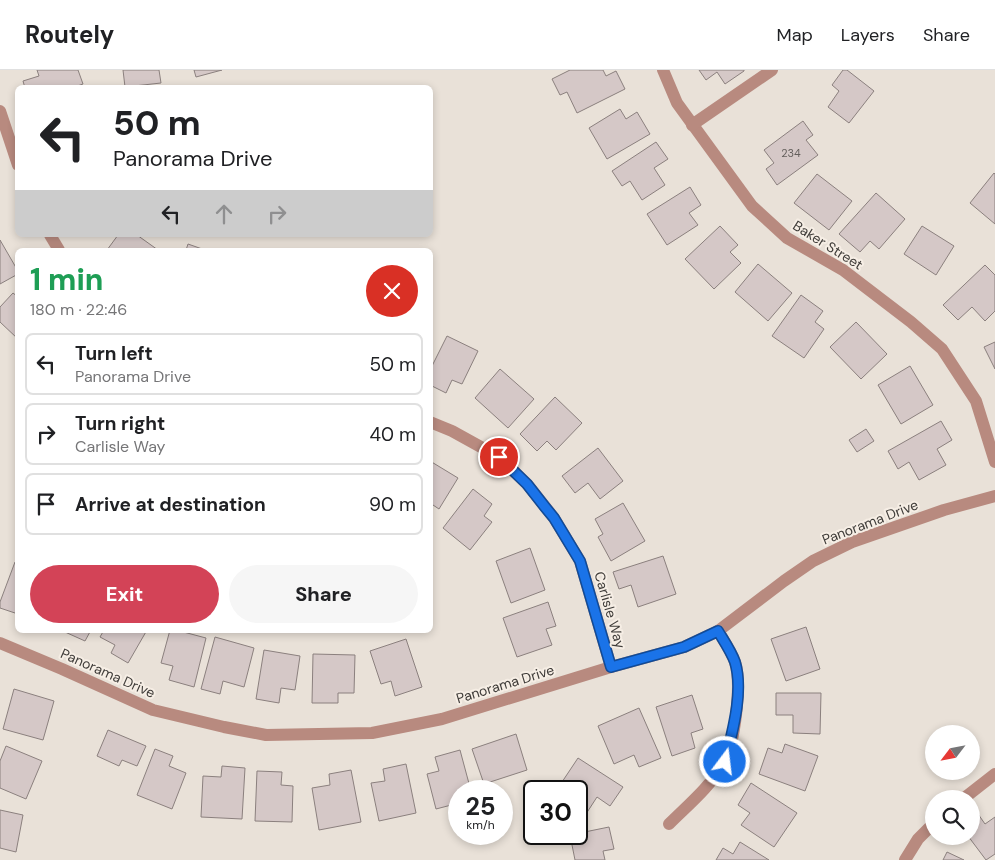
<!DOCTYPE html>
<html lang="en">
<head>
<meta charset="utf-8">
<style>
  body { margin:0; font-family:"DM Sans",sans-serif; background:#f6f6f6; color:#202124; height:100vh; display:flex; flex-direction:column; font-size:19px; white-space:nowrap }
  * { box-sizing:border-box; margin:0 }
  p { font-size:16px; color:#757577 }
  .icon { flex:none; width:28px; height:28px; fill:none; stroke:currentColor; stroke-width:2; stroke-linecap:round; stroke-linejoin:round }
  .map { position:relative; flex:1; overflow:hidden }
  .drawer { position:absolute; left:15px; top:178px; width:418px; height:385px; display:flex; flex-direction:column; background:#fff; border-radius:8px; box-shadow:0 2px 8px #0003 }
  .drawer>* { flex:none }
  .guide { position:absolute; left:15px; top:15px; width:418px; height:152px; border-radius:8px; box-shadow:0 2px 8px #0003; background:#fff; color:#202124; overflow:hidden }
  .needle { width:32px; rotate:238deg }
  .controls { position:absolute; left:925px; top:655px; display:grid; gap:10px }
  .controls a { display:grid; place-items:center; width:55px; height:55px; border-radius:50%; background:#fff; box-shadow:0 2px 8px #0003; font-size:25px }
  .speed { position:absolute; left:448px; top:710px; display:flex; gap:10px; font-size:25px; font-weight:700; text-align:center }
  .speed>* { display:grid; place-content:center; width:65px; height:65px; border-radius:50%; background:#fff; box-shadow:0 2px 8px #0003; line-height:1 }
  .speed small { font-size:12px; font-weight:400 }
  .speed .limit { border:2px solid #111; border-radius:8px; background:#fff; color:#111 }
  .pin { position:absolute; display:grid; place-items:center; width:42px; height:42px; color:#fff; margin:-21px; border:2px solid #fff; border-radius:50%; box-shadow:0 1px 5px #0007 }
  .me { position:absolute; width:55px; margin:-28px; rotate:15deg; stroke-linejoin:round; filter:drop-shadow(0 0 4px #0008) }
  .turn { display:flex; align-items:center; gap:18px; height:105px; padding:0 15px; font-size:22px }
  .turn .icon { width:65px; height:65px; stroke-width:2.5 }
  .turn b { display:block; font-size:35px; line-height:42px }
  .lanes { display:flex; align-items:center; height:48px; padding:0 15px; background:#0003; justify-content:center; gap:25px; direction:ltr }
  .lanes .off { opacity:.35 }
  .round { display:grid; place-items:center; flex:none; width:52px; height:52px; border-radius:26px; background:#f6f6f6 }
  .head { display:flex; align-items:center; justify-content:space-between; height:85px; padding:0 15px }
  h1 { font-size:30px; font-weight:800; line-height:38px; color:#1e9e55 }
  .primary-button { display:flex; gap:10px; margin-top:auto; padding:10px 15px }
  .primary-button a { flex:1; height:58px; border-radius:30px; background:#d34357; color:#fff; font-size:20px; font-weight:800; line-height:58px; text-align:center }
  .primary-button a+a { background:#f6f6f6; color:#202124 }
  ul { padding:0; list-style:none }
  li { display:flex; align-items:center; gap:15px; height:62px; margin:0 10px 8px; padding:0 5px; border:2px solid #e0e0e0; border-radius:8px }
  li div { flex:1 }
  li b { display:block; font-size:19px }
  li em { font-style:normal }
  header { display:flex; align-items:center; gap:30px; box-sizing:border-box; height:70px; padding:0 25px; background:#fff; border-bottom:1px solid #e0e0e0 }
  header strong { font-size:24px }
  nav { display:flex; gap:28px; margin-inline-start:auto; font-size:18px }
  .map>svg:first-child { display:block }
  .building { fill:#d5c8c7; stroke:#8b807e }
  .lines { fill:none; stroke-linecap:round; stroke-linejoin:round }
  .minor { stroke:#b88a7f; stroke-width:12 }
  .route-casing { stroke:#114b97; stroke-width:12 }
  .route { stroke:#1a73e8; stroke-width:9 }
  .labels { text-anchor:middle; stroke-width:4; stroke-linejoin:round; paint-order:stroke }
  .number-label { font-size:11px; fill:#645f5c }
  .street-label { font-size:14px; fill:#3f3c39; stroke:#f6eee5 }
</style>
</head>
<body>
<header>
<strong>Routely</strong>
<nav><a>Map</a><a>Layers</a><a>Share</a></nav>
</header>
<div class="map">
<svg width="995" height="790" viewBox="0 0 995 790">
  <rect width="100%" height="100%" fill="#e9e1d8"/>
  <g class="building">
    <polygon points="37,0 78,0 83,14 72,18 25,18 23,11 39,6"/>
    <polygon points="123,0 159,0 161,13 125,17"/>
    <polygon points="194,0 222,0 196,7"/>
    <polygon points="570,0 603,0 606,6 616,1 625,19 577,43 567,22 560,25 552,9"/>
    <polygon points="699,0 744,0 744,1 725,14 717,2 706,10"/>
    <polygon points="843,0 847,0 874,21 849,53 828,37 839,21 832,15"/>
    <polygon points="620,39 626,49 637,42 650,64 607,89 589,58"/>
    <polygon points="803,51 813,65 806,70 818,85 777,115 766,99 774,93 764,80"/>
    <polygon points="656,72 668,89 654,98 665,115 642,130 630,111 622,116 612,101"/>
    <polygon points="994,103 995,104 995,154 970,133"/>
    <polygon points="817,104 852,131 829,160 794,133"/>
    <polygon points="690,117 701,135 689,143 698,155 667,175 647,144"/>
    <polygon points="876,123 905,149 879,179 870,171 860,182 839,164"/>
    <polygon points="720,156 738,175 730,182 741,193 714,219 685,189"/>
    <polygon points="922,156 954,176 936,205 904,184"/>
    <polygon points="118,165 137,165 158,180 107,180"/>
    <polygon points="0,170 18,201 18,204 0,214"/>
    <polygon points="188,174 205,180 186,180"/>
    <polygon points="758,194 792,223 768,251 735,222"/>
    <polygon points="985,195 995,205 995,241 985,251 972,237 958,250 943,235"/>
    <polygon points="13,223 18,227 18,269 0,252 0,237"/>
    <polygon points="801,225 823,241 815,252 824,259 804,288 772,266"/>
    <polygon points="856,252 887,284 861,309 830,277"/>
    <polygon points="447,266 478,281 462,314 452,310 446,323 430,315 430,300"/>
    <polygon points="995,272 995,299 984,277"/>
    <polygon points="910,296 933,335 901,354 878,315"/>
    <polygon points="500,299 534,329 508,358 475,328"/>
    <polygon points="555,327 582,353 556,380 547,371 537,381 520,364"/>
    <polygon points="941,351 952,370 937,379 946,395 919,410 909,392 898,399 888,381"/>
    <polygon points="866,359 874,371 857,382 849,370"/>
    <polygon points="598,378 623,411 600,429 588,413 575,423 562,406"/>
    <polygon points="430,391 458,408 439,439 430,433"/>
    <polygon points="473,419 492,434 484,446 492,452 470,480 443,458"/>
    <polygon points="623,433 645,471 611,491 598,467 603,464 595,449"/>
    <polygon points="530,478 545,520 511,533 496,491"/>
    <polygon points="663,486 676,524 638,537 631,515 619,519 613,502"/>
    <polygon points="15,492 18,493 18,544 0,538 0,532"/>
    <polygon points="548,532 556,556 546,559 552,575 517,587 503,548"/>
    <polygon points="806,557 820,599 786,611 771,569"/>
    <polygon points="66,560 91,560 85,571 65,562"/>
    <polygon points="104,560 147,560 128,593 111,583 115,575 100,567"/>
    <polygon points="170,560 176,560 206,568 194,617 169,610 173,596 161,593"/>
    <polygon points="215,567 254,578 244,617 223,611 220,624 201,619"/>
    <polygon points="406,569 422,617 395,626 391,611 381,614 370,581"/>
    <polygon points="264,580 300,586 295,620 281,618 279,633 256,629"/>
    <polygon points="313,584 355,585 354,623 338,623 338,633 312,633"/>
    <polygon points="14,619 54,631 43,670 3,659"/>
    <polygon points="776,623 821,623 820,664 793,663 793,645 776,645"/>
    <polygon points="692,625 703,659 691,663 695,678 672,686 656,637"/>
    <polygon points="639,638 661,688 639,697 634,685 614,694 598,656"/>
    <polygon points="108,660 146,676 137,696 122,690 119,696 97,686"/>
    <polygon points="516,664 527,700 484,714 472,679"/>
    <polygon points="785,674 818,686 805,721 759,704 768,678 782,683"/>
    <polygon points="6,676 42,691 26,729 0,718 0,691"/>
    <polygon points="155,679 173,686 169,696 186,703 172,739 137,725"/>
    <polygon points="460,680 471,721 459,721 459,733 436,739 427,704 439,701 435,687"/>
    <polygon points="578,688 623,717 610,736 597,727 586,744 576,738 576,721 556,721"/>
    <polygon points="406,694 416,743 379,751 371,713 385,711 383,699"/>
    <polygon points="222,696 245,698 242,749 201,747 203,706 221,707"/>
    <polygon points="351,700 361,752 319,760 312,718 330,715 329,704"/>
    <polygon points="257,701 282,702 281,715 293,716 292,752 255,751"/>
    <polygon points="751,713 797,743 774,777 741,755 750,743 738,735"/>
    <polygon points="0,740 23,745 16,782 0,778"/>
    <polygon points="976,741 985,754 995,747 995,784 986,790 968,766 971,766 971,745"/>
    <polygon points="609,757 614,779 603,781 605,790 575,790 570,765"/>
    <polygon points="740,772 769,790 716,790 723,778 733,784"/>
    <polygon points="947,782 964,790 943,790"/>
  </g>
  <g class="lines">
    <g class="minor">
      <polyline points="663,0 677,33 752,136 787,168 843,200 911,252 942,279 976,331 995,392"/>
      <polyline points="0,41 18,95"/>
      <polyline points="692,55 772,0"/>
      <polyline points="50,165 59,180"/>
      <polyline points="430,352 452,361 499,387 527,414 554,448 580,491 611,597"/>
      <polyline points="0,573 62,599 153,640 224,657 266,665 372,663 442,649 611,597 684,577 718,561 784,511 813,491 852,472 944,440 995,426"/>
      <polyline points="963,729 995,704"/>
      <path d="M669,754C688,735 710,717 723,694C735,675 742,613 735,592C731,581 724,571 718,561"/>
      <polyline points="905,790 918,769 934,753"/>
    </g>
  </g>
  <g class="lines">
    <defs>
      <path id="route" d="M499,387L527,414L545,437L554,448L580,491L611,597L684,577L718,561C724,571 731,581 735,592C744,622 732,663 725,692"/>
    </defs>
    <use href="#route" class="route-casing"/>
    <use href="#route" class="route"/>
  </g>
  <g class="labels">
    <g class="number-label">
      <text x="791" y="87">234</text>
    </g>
    <g class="street-label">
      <text transform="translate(828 175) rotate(32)" y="5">Baker Street</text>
      <text transform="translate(870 452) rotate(-21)" y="5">Panorama Drive</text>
      <text transform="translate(610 540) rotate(74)" y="5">Carlisle Way</text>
      <text transform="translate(108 603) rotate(24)" y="5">Panorama Drive</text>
      <text transform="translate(505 614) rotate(-17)" y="5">Panorama Drive</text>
    </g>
  </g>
</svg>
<div class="controls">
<a><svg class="needle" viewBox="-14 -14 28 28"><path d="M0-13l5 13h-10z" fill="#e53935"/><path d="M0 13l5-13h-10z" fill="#757577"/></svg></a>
<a><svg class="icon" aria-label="search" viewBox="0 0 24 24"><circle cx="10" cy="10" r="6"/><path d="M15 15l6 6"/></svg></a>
</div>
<div class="speed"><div>25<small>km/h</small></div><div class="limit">30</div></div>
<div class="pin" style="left:499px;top:387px;background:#d93025"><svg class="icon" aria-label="arrive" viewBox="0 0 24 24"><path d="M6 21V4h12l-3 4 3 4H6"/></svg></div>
<svg class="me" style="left:725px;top:692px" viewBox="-20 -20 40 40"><circle r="17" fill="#1a73e8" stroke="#fff" stroke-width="3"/><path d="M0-11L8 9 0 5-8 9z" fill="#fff"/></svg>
<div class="guide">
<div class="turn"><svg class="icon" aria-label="left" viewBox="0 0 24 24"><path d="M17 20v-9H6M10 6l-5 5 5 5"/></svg><div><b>50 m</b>Panorama Drive</div></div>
<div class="lanes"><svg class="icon" aria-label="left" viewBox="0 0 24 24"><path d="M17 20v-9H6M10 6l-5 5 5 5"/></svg><svg class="icon off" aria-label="ahead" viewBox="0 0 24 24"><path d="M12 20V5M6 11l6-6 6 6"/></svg><svg class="icon off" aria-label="right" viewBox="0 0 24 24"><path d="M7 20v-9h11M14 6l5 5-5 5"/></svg></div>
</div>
<section class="drawer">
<div class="head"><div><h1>1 min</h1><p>180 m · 22:46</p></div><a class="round" style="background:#d93025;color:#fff"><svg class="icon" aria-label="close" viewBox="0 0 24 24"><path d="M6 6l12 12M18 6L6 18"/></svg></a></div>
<ul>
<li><svg class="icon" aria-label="left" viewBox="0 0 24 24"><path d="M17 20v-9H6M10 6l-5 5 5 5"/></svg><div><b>Turn left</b><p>Panorama Drive</p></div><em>50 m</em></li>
<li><svg class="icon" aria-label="right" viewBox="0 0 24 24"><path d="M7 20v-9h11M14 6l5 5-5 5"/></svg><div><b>Turn right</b><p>Carlisle Way</p></div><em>40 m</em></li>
<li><svg class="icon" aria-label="arrive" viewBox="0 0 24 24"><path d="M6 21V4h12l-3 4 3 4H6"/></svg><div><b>Arrive at destination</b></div><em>90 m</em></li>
</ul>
<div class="primary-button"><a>Exit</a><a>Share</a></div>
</section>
</div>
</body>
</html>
